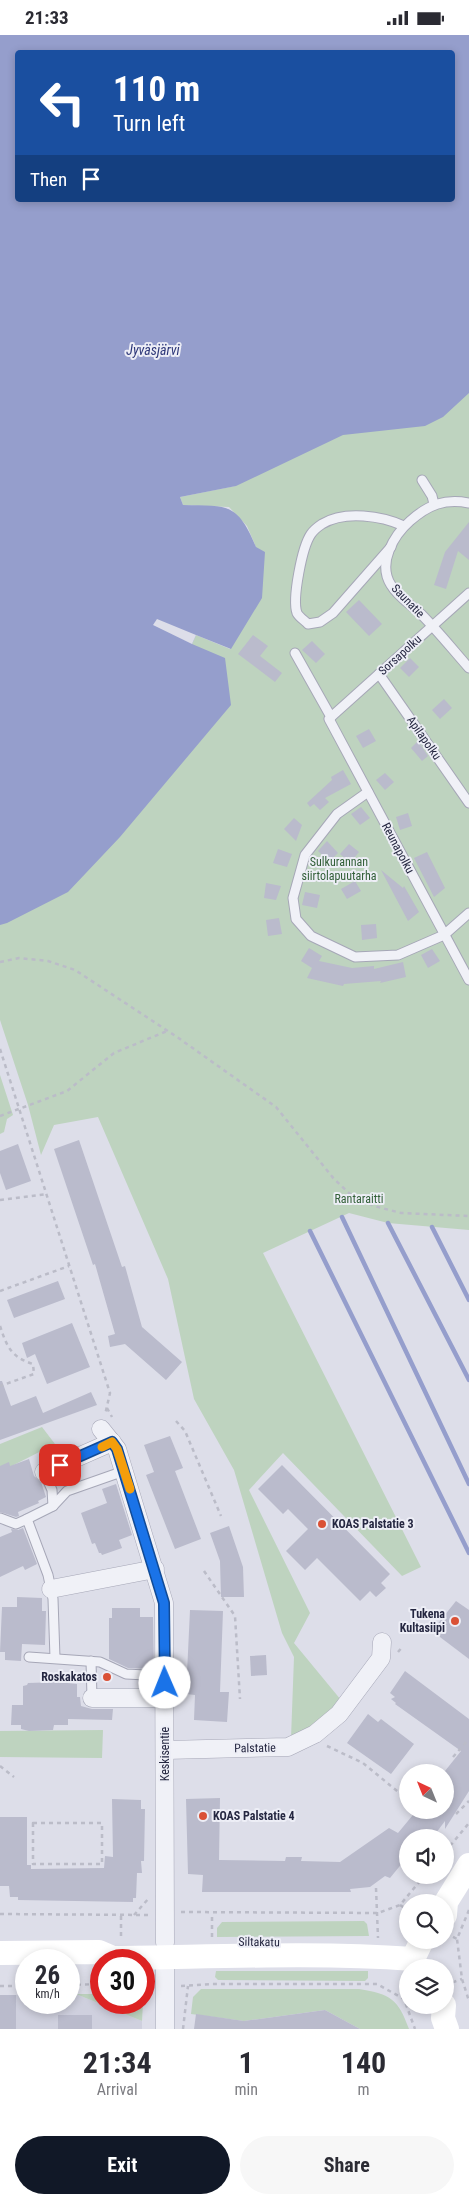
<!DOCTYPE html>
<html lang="en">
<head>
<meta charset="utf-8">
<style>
  body { margin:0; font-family:"Roboto Condensed",sans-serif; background:#f7f7f7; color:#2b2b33; height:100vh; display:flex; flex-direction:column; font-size:19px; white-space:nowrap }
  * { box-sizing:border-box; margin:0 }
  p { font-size:16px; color:#7c7c81 }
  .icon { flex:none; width:28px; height:28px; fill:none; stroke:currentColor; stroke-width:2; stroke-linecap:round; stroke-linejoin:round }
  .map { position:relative; height:1994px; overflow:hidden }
  .drawer { display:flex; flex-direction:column; background:#fff; flex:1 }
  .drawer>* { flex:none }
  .guide { position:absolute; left:15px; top:15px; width:440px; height:152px; border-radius:5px; box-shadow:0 2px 8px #0003; background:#1a4fa0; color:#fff; overflow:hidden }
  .needle { width:32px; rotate:317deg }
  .fabs { position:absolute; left:399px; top:1729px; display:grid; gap:10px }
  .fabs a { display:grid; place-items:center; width:55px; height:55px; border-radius:50%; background:#fff; box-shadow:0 2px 8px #0003; font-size:25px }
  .speed { position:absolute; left:15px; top:1914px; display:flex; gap:10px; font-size:25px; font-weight:700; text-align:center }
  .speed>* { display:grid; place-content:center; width:65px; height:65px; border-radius:50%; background:#fff; box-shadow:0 2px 8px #0003; line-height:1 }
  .speed small { font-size:12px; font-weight:400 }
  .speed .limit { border:8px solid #d22; background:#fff; color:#111 }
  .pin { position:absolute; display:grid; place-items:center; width:42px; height:42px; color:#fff; margin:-21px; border-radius:10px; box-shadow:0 2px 8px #0006 }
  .me { position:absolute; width:55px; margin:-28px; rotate:359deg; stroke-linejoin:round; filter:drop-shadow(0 0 4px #0008) }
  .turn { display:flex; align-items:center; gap:18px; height:105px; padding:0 15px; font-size:22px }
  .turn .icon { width:65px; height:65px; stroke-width:2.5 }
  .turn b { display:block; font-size:35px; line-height:42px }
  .then { display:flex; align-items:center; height:48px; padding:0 15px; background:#0003; gap:10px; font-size:19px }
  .eta { display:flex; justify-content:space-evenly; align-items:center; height:85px; text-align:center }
  .eta b { font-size:30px; font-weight:700; line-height:35px }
  .primary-button { display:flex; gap:10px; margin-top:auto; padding:10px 15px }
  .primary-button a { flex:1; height:58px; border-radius:30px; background:#111827; color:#fff; font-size:20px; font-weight:700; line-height:58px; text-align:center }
  .primary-button a+a { background:#f7f7f7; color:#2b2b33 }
  .status { display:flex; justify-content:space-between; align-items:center; height:35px; padding:0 25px; background:#fff; direction:ltr }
  .status svg { height:14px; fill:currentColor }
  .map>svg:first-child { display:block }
  .built { fill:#cfd0de }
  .green { fill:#bed3bf }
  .water { fill:#959ecc; fill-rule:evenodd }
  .pier { fill:#dddee9 }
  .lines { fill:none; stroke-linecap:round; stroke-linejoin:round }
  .stream { stroke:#959ecc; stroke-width:4.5 }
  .building { fill:#babbcc }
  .service-casing { stroke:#a6a7b7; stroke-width:11 }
  .minor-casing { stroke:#a6a7b7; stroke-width:19 }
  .path { stroke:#bbbcc8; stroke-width:2.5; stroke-dasharray:4 4; stroke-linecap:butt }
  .service { stroke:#f0f1f7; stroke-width:9 }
  .minor { stroke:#f0f1f7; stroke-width:18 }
  .secondary { stroke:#fff; stroke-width:24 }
  .route-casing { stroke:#114b97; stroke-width:12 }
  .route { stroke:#1a73e8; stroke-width:9 }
  .slow { stroke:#f59e0b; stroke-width:9 }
  .poi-dot { fill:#da5136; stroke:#edeef6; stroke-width:2 }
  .labels { text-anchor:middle; stroke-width:4; stroke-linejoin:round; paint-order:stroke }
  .street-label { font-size:12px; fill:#252741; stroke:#edeef6 }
  .park-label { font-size:12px; fill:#315e37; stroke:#edeef6 }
  .poi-label { font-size:12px; font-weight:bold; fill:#252741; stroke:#edeef6; text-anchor:start }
  .water-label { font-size:14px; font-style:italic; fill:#2c3678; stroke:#edeef6 }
</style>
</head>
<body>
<div class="status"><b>21:33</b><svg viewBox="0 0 49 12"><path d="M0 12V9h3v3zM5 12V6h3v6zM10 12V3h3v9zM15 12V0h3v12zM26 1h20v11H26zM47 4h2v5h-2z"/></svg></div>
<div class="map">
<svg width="469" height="1994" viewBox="0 0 469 1994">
  <rect width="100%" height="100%" fill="#dddee9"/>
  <polygon class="built" points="69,1959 76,1959 142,1986 142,1994 0,1994 0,1960 26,1960 26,1968 69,1968"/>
  <g class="green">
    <path d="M469,55V1195L388,1188L349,1178L263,1218L421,1532L402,1541L283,1418L249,1455L310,1578L294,1608L341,1665C328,1682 311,1693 291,1703L294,1622L282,1598L234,1435L194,1364L168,1244L98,1082L54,1090L41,1120L28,1070L0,985V682L192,609L196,600L230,614L256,512L247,491L229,472L183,470L180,462L235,451L452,165Z"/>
    <polygon points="0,1040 13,1080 7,1084 4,1097 0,1099"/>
    <polygon points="42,1392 55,1409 0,1437 0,1409"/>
    <polygon points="103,1695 102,1723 0,1722 0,1696"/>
    <polygon points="364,1886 367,1889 369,1901 217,1902 217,1893 222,1887"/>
    <polygon points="216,1936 368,1936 368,1943 365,1946 218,1945 215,1942"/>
    <path d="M201,1954H359C391,1959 398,1964 409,1994H360L325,1975L244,1986L191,1979L193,1962Z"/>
    <polygon points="76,1959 101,1959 101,1968 143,1968 142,1986"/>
  </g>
  <path class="water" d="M0,0H469V358L443,382L425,391L343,400L236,451L180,462L183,470C228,471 237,467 256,512L265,517L262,563L231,614L196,600L192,609L225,623L231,670L120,802L68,857L7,888L0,890ZM18,18H452V165H18Z"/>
  <polygon class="pier" points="157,584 196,600 192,609 153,590"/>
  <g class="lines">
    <g class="stream">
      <polyline points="342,1182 469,1449"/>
      <polyline points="388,1188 469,1345"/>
      <polyline points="432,1192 469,1265"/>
      <polyline points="310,1196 469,1518"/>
    </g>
  </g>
  <g class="building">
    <polygon points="469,487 469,525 458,516 446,554 434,550 445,517"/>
    <polygon points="359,565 382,589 369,601 346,577"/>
    <polygon points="253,600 268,611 260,621 282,638 275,647 238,619"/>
    <polygon points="312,606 325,619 316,628 302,615"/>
    <polygon points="410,623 419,632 409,642 400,633"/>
    <polygon points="444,664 452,673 440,684 432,675"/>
    <polygon points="369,694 376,706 363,713 356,701"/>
    <polygon points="418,706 428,721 422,726 411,713"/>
    <polygon points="343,735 351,749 325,763 329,767 320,775 314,769 310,772 307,768 332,745 331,742"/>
    <polygon points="385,738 394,747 385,755 376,745"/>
    <polygon points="361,772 370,783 360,790 351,779"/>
    <polygon points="408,778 412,791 400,795 396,782"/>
    <polygon points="294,783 302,790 296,806 284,794"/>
    <polygon points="327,806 338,818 329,827 318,816"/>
    <polygon points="349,809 359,817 350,828 340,819"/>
    <polygon points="278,814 292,819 287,832 273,828"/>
    <polygon points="427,817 445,853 434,862 414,823"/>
    <polygon points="381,835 403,853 404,851 419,877 408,886"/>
    <polygon points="355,846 361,856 347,864 341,854"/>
    <polygon points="266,848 281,851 276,865 264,863"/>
    <polygon points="305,857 320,860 317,873 302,870"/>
    <polygon points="279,883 282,899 268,901 266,885"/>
    <polygon points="376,889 377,903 362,905 361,890"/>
    <polygon points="309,913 322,921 319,926 352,933 374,931 374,934 403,927 406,942 380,948 381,946 344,949 343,951 307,943 312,933 301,926"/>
    <polygon points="432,914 440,926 428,933 421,920"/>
    <polygon points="79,1105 122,1232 125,1231 142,1292 182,1327 166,1345 125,1309 110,1312 108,1301 115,1299 95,1229 93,1230 54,1114"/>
    <polygon points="18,1109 31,1146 6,1155 0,1138 0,1116"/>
    <polygon points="58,1246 65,1264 14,1283 7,1265"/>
    <polygon points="72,1288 90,1332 47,1349 35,1319 27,1323 22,1308"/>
    <polygon points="0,1346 2,1346 11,1371 36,1361 43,1378 91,1357 97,1370 0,1405"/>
    <polygon points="170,1401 183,1433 175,1436 201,1504 175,1514 146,1440 154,1437 144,1410"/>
    <polygon points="29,1424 34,1441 41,1447 46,1462 38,1466 39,1468 18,1477 19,1481 16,1482 0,1477 0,1431 9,1427 10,1431"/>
    <polygon points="282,1430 390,1539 381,1548 386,1553 376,1562 370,1556 360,1566 317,1523 305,1535 286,1516 308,1494 288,1474 283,1479 258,1454"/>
    <polygon points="116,1449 132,1500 119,1505 122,1513 102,1520 101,1518 99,1518 95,1508 92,1509 81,1478 107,1468 102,1454"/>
    <polygon points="229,1491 243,1532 244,1562 221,1562 220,1526 210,1498"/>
    <polygon points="23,1493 37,1529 25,1535 23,1531 0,1542 0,1502 12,1497 11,1494 18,1495"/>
    <polygon points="17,1562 42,1563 42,1576 46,1576 45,1610 22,1609 21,1626 5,1625 5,1617 0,1617 2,1572 17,1572"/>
    <polygon points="456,1566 469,1575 469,1624 432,1596"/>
    <polygon points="112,1573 140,1573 140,1582 153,1582 154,1634 128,1633 109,1624 109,1583 112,1583"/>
    <polygon points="190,1575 223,1576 220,1657 229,1657 227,1687 194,1685 195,1660 186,1659"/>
    <polygon points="266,1620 267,1640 251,1641 250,1621"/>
    <polygon points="405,1636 469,1684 469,1756 445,1794 445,1786 433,1802 408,1802 408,1821 390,1843 385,1841 370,1852 350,1854 351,1857 202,1857 203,1840 188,1839 186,1764 220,1763 219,1825 285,1826 286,1822 302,1822 301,1826 340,1827 389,1793 398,1798 417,1775 445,1775 445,1736 461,1716 395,1669 396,1668 391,1664 395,1662 390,1658"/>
    <polygon points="58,1647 77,1649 77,1662 80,1662 81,1671 92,1674 113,1674 112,1685 68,1684 68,1690 54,1690 53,1695 29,1696 21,1694 21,1690 11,1690 12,1670 23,1670 23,1651 27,1650 28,1648"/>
    <polygon points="368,1679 378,1687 381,1684 414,1709 391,1739 347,1708"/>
    <polygon points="112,1764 141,1765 141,1774 145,1774 144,1826 141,1826 142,1838 137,1838 136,1863 133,1863 133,1867 18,1865 18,1862 10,1862 9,1851 0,1851 0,1782 27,1782 27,1830 31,1830 31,1834 104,1833 105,1821 113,1822"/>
    <rect x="0" y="1960" width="16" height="34"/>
    <polygon points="325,1975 360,1994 194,1994 196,1979 244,1986"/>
    <rect x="58" y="1980" width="34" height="14"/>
  </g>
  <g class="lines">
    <defs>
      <g id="service">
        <polyline points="422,445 432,461 434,469"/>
        <path d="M469,468C445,463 428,470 410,486C394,500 377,528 391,550C398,562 410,569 421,579C438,596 453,615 469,633"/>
        <path d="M391,512L333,578L320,587L308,589C304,585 299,582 297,578C292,564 302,512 311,499C313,496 319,491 322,489C345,475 382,481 404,491"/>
        <polyline points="295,618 331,682 329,684 469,945"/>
        <polyline points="379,639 469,768"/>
        <polyline points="331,682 469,558"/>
        <polyline points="368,757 337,779 305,820 293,863 296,884 311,901 355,922 398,920 444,900 469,878"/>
        <polyline points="44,1437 52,1455 53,1471"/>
        <polyline points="0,1483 16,1489 27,1484 48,1540 53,1564 55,1623"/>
        <polyline points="27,1484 53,1471 67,1456 124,1436"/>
        <polyline points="29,1622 100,1627 126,1639 165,1641"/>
        <polyline points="91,1626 92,1663"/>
      </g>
      <g id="minor">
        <polyline points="101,1394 117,1414 164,1568 165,1908"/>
        <polyline points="44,1437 112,1407"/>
        <polyline points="51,1554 155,1534"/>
        <polyline points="92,1663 165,1663"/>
        <polyline points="166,1715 288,1712 315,1699 339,1679 381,1623 382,1607"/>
        <polyline points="165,1921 165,1994"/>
      </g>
    </defs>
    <use href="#service" class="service-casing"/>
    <use href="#minor" class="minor-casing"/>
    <g class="path">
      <polyline points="0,927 19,923 48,926 75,935 177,1002 276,1072 334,1144 350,1159 374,1171 401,1178 469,1181"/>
      <polyline points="0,1014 110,1358 105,1380"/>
      <polyline points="0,1081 67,1056 114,1018 167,996"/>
      <polyline points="0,1165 47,1159"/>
      <polyline points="0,1256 69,1231"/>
      <path d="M0,1291C7,1312 11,1322 33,1329L34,1339L0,1351"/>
      <polyline points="107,1373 112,1382"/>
      <polyline points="176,1386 185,1396 221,1481"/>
      <polyline points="204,1536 235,1581 240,1664"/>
      <polyline points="398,1617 403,1611"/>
      <polyline points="327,1711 363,1728 408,1765"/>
      <polyline points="453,1722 469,1704"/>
      <polyline points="0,1731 14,1742"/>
      <polyline points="456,1779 469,1766"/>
      <rect x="33" y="1788" width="69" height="41"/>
      <polyline points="445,1817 469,1788"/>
      <polyline points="376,1853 378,1903"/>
      <polyline points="400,1870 408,1875"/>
      <polyline points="469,1875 457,1904 462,1944 469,1966"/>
      <polyline points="181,1877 378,1878 400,1870 425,1840"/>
      <polyline points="0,1879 148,1880"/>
      <polyline points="134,1880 149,1863"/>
      <polyline points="121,1881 121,1904"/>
      <polyline points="446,1898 457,1904"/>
      <polyline points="212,1902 212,1878"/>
      <polyline points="69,1950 101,1949"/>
      <polyline points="144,1950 151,1950"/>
      <polyline points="445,1950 462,1944"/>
      <polyline points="0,1951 26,1951"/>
      <polyline points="181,1951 212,1949 377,1949 404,1964 415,1994"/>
      <polyline points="183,1994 188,1951"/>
    </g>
    <use href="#service" class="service"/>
    <use href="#minor" class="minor"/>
    <g class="secondary">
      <polyline points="445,1880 446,1867 469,1830"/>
      <path d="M0,1918L99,1917L113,1923C213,1922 313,1917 413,1924"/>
      <polyline points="413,1924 422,1905"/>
      <polyline points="444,1970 443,1983 447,1994"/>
    </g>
  </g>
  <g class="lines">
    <defs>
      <polyline id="route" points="60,1430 112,1407 117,1414 164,1568 165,1648"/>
    </defs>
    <use href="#route" class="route-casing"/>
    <use href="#route" class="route"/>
    <polyline class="slow" points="102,1412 112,1407 117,1414 130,1454"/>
  </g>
  <g class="poi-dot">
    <circle cx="322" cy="1489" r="5"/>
    <circle cx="455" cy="1586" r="5"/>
    <circle cx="107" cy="1642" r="5"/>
    <circle cx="203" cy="1781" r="5"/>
  </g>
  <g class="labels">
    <g class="street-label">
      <text transform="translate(408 566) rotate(46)" y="4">Saunatie</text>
      <text transform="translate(400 620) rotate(-42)" y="4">Sorsapolku</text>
      <text transform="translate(424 703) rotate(55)" y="4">Apilapolku</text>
      <text transform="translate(398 813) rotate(62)" y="4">Reunapolku</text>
      <text transform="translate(255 1713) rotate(-1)" y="4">Palstatie</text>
      <text transform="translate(165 1719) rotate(-90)" y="4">Keskisentie</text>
      <text transform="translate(259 1907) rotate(1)" y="4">Siltakatu</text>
    </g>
    <g class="park-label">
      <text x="339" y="831">Sulkurannan<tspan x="339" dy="14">siirtolapuutarha</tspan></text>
      <text x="359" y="1168">Rantaraitti</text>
    </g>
    <g class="poi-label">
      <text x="332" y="1493">KOAS Palstatie 3</text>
      <text x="445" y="1583" text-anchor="end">Tukena<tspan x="445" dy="14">Kultasiipi</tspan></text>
      <text x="97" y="1646" text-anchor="end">Roskakatos</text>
      <text x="213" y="1785">KOAS Palstatie 4</text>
    </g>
    <g class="water-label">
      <text x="153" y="320">Jyväsjärvi</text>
    </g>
  </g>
</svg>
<div class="fabs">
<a><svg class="needle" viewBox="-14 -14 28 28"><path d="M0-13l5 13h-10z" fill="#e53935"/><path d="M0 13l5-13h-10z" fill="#7c7c81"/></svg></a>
<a><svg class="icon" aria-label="sound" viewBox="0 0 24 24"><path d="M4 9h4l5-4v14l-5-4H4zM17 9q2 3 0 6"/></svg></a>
<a><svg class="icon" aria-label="search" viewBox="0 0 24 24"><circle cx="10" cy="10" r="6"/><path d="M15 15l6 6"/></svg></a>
<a><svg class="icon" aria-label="layers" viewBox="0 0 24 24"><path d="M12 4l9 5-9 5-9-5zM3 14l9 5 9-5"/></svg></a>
</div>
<div class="speed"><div>26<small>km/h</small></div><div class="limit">30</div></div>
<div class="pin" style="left:60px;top:1430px;background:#d93025"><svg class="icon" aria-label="arrive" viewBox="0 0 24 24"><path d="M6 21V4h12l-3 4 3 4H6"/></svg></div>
<svg class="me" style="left:165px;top:1648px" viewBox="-20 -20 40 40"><circle r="19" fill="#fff"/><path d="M0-13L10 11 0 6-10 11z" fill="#1a73e8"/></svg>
<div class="guide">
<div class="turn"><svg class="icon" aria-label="left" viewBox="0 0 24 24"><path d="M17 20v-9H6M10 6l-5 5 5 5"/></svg><div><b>110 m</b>Turn left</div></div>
<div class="then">Then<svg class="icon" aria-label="arrive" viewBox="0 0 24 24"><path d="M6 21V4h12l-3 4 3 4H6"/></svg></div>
</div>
</div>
<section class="drawer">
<div class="eta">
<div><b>21:34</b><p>Arrival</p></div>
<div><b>1</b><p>min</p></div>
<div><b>140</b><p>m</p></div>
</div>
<div class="primary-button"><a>Exit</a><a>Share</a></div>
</section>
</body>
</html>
